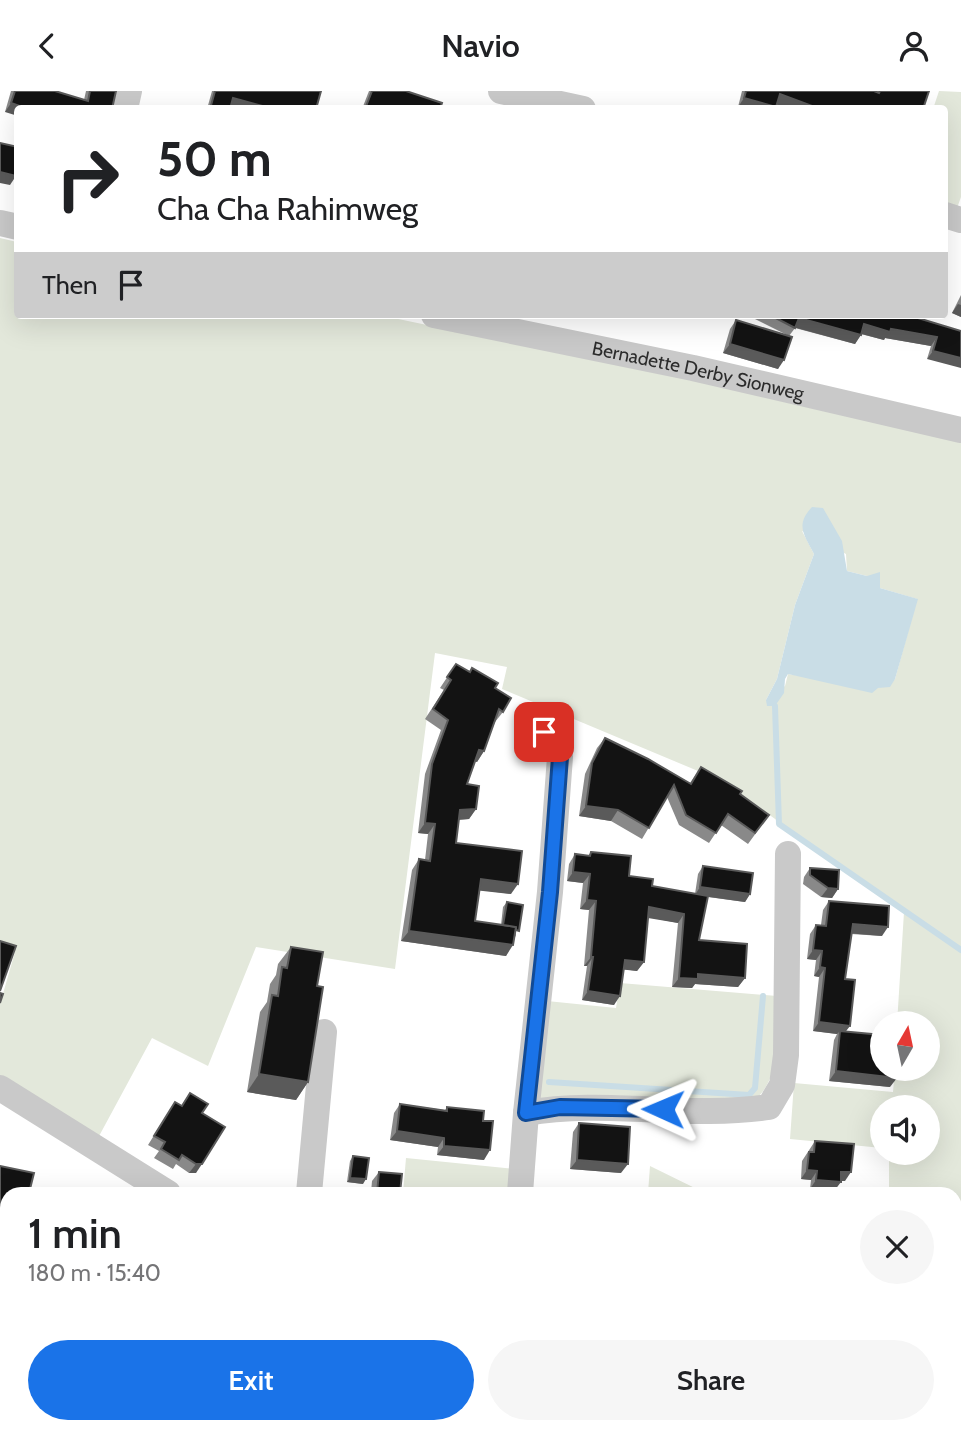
<!DOCTYPE html>
<html lang="en">
<head>
<meta charset="utf-8">
<style>
  body { margin:0; font-family:Cabin,sans-serif; background:#f6f6f6; color:#202124; height:100vh; display:flex; flex-direction:column; font-size:26px; white-space:nowrap }
  * { box-sizing:border-box; margin:0 }
  p { font-size:23px; color:#757577 }
  .icon { flex:none; width:38px; height:38px; fill:none; stroke:currentColor; stroke-width:2; stroke-linecap:round; stroke-linejoin:round }
  .map { position:relative; flex:1; overflow:hidden }
  .drawer { position:absolute; left:0px; top:1096px; width:962px; height:247px; display:flex; flex-direction:column; background:#fff; border-radius:21px 21px 0 0; box-shadow:0 7px 28px #0002 }
  .drawer>* { flex:none }
  .hud { position:absolute; left:14px; top:14px; width:934px; height:214px; border-radius:7px; box-shadow:0 7px 28px #0002; background:#fff; color:#202124; overflow:hidden }
  .needle { width:46px; rotate:9deg }
  .controls { position:absolute; left:870px; top:920px; display:grid; gap:14px }
  .controls a { display:grid; place-items:center; width:70px; height:70px; border-radius:50%; background:#fff; box-shadow:0 7px 28px #0002; font-size:35px }
  .pin { position:absolute; display:grid; place-items:center; width:60px; height:60px; color:#fff; margin:-30px; border-radius:14px; box-shadow:0 4px 10px #0006 }
  .me { position:absolute; width:77px; margin:-38px; rotate:271deg; stroke-linejoin:round; filter:drop-shadow(0 0 5px #0008) }
  .turn { display:flex; align-items:center; gap:24px; height:147px; padding:0 28px; font-size:32px }
  .turn .icon { width:91px; height:91px; stroke-width:2.5 }
  .turn b { display:block; font-size:49px; line-height:60px }
  .then { display:flex; align-items:center; height:66px; padding:0 28px; background:#0003; gap:14px; font-size:26px }
  .round { display:grid; place-items:center; flex:none; width:74px; height:74px; border-radius:37px; background:#f6f6f6 }
  .head { display:flex; align-items:center; justify-content:space-between; height:119px; padding:0 28px }
  h1 { font-size:42px; font-weight:600; line-height:52px }
  .primary-button { display:flex; gap:14px; margin-top:auto; padding:14px 28px }
  .primary-button a { flex:1; height:80px; border-radius:42px; background:#1a73e8; color:#fff; font-size:28px; font-weight:600; line-height:80px; text-align:center }
  .primary-button a+a { background:#f6f6f6; color:#202124 }
  header { display:flex; justify-content:space-between; align-items:center; height:91px; padding:0 28px; background:#fff; font-size:32px; font-weight:600 }
  .map>svg:first-child { display:block }
  .green { fill:#e3e8db; fill-rule:evenodd }
  .water { fill:#c9dde6 }
  .lines { fill:none; stroke-linecap:round; stroke-linejoin:round }
  .stream { stroke:#c9dde6; stroke-width:6 }
  .minor { stroke:#c9c9c9; stroke-width:26 }
  .wall { fill:#898989 }
  .shaded-wall { fill:#5a5a5a }
  .building { fill:#131313; stroke:#5a5a5a; stroke-width:2 }
  .route-casing { stroke:#114b97; stroke-width:18 }
  .route { stroke:#1a73e8; stroke-width:12 }
  .labels { text-anchor:middle; stroke-width:7; stroke-linejoin:round; paint-order:stroke }
  .street-label { font-size:19px; fill:#2c2c2c; stroke:#fff }
</style>
</head>
<body>
<header><svg class="icon" aria-label="back" viewBox="0 0 24 24"><path d="M15 5l-7 7 7 7"/></svg>Navio<svg class="icon" aria-label="person" viewBox="0 0 24 24"><circle cx="12" cy="8" r="4"/><path d="M4 21q1-7 8-7t8 7"/></svg></header>
<div class="map">
<svg width="961" height="1342" viewBox="0 0 961 1342">
  <rect width="100%" height="100%" fill="#fff"/>
  <g class="green">
    <polygon points="939,0 961,1 961,106 956,120 945,116 945,18 933,18"/>
    <path d="M0,147L17,151L18,224H379L849,322L961,349V1284H956V1102H889V1062H928V1017H882V1057L790,1048L794,992L893,1001L895,978H928V933H897L904,821L764,720L698,680L502,598L507,576L435,562L395,878L256,856L208,975L152,947L98,1047L0,985V913L15,861L0,856ZM802,440L846,463L847,480L867,485L880,497L917,508L895,588L878,597L788,583L785,595L766,609L777,588L795,514L814,463Z"/>
    <path d="M620,892L777,905C776,939 783,983 756,1008L535,1012L547,910L616,917Z"/>
    <polygon points="406,1067 515,1078 513,1102 403,1102"/>
    <polygon points="650,1075 705,1102 648,1102"/>
    <polygon points="133,1335 227,1335 226,1342 149,1342"/>
    <polygon points="626,1335 736,1335 735,1342 625,1342"/>
    <polygon points="805,1335 875,1335 875,1342 804,1342"/>
  </g>
  <g class="water">
    <path d="M812,416L823,417L842,450L847,480L867,485L880,481V497L918,508L895,588L890,596L878,597L872,602L788,583L785,588L784,602L775,615H767L766,609L777,588L795,514L814,463C804,444 795,434 812,416Z"/>
    <polygon points="0,1247 7,1248 7,1313 0,1312"/>
    <polygon points="43,1335 116,1335 115,1342 41,1342"/>
  </g>
  <g class="lines">
    <g class="stream">
      <polyline points="775,615 779,733 961,859"/>
      <polyline points="549,991 749,1004 755,997 763,905"/>
    </g>
    <g class="minor">
      <polyline points="501,0 583,18"/>
      <polyline points="125,18 129,0"/>
      <polyline points="945,124 961,129"/>
      <polyline points="0,132 18,136"/>
      <path id="s1" d="M434,224L693,277L961,339"/>
      <polyline points="0,997 168,1102"/>
      <path d="M526,1022C606,1008 688,1028 769,1016L782,994L786,964L788,763"/>
      <polyline points="309,1102 324,941"/>
      <path d="M520,1102L526,1022L550,801L560,666C559,652 556,648 544,641"/>
      <polyline points="545,1335 556,1342"/>
      <polyline points="233,1342 234,1335"/>
    </g>
  </g>
  <g class="wall">
    <polygon points="11,0 55,0 84,9 86,0 116,0 112,18 5,21"/>
    <polygon points="212,0 321,0 316,18 207,18"/>
    <polygon points="369,0 406,0 440,18 362,18"/>
    <polygon points="742,0 874,0 876,1 877,0 929,0 923,18 789,18 777,13 775,18 743,18 738,16"/>
    <polygon points="961,204 961,226 952,222"/>
    <polygon points="747,224 908,224 961,240 927,268 931,255 885,247 884,249 861,243 855,253 795,237 789,245 778,278 723,262 730,238 736,229 789,245"/>
    <polygon points="456,573 495,597 503,621 495,631 494,630 484,660 477,671 475,670 467,693 476,718 469,728 459,729 456,752 511,803 480,799 475,830 501,834 503,816 507,811 516,844 506,865 401,850 412,779 419,768 425,769 428,743 418,742 425,683 441,639 425,628 444,599 440,597"/>
    <polygon points="605,647 690,692 701,676 769,724 748,753 721,734 709,752 679,734 667,706 642,748 611,730 579,725 585,683 597,657"/>
    <polygon points="591,761 629,785 652,795 695,803 698,783 703,775 750,803 745,811 708,806 699,849 745,887 738,896 695,893 692,897 672,896 678,832 648,826 644,871 637,880 623,878 614,914 582,909 587,875 584,875 589,819 580,818 583,792 567,790 569,773 575,763 588,765"/>
    <polygon points="810,777 838,798 832,807 821,806 803,793 804,786"/>
    <polygon points="829,810 882,845 851,843 845,888 846,940 890,996 829,990 834,949 837,943 813,940 819,886 814,885 816,869 807,868 810,843 816,834 821,834 823,819"/>
    <polygon points="291,856 317,895 308,991 296,1009 247,1001 260,921 267,911 270,893 276,884 278,873"/>
    <polygon points="190,1002 202,1022 196,1082 189,1082 176,1073 173,1078 154,1067 159,1060 148,1054 175,1011 181,1015"/>
    <polygon points="400,1013 445,1019 447,1016 483,1030 484,1069 437,1064 438,1056 390,1049 394,1022"/>
    <polygon points="579,1032 621,1082 570,1078 573,1041"/>
    <polygon points="815,1050 845,1090 841,1090 834,1100 810,1098 811,1089 801,1088 802,1070"/>
    <polygon points="353,1065 363,1093 347,1091 350,1070"/>
    <polygon points="379,1081 400,1102 371,1102 372,1090"/>
    <polygon points="413,1335 487,1335 486,1342 412,1342"/>
    <polygon points="752,1335 803,1335 800,1342 751,1342"/>
  </g>
  <g class="shaded-wall">
    <polygon points="780,3 820,18 789,18 773,12"/>
    <polygon points="233,7 266,16 265,18 233,18 227,16"/>
    <polygon points="744,7 776,16 775,18 743,18 738,16"/>
    <polygon points="11,12 28,18 18,18 18,25 5,21"/>
    <polygon points="0,81 16,85 10,94 0,92"/>
    <polygon points="958,213 961,214 961,226 952,222"/>
    <polygon points="799,227 861,244 855,253 793,236"/>
    <polygon points="864,233 937,246 931,255 885,247 884,249 858,242"/>
    <polygon points="730,253 784,269 778,278 723,262"/>
    <polygon points="933,260 961,267 961,277 927,268"/>
    <polygon points="479,659 484,660 477,671 472,669"/>
    <polygon points="586,715 618,719 611,730 579,725"/>
    <polygon points="476,718 469,728 453,729 460,719"/>
    <polygon points="425,732 435,733 428,743 418,742"/>
    <polygon points="573,781 590,783 583,792 567,790"/>
    <polygon points="481,788 518,793 511,803 474,799"/>
    <polygon points="700,796 750,803 745,811 695,804"/>
    <polygon points="828,797 838,798 832,807 821,806"/>
    <polygon points="587,809 596,810 589,819 580,818"/>
    <polygon points="649,816 684,823 678,832 642,826"/>
    <polygon points="853,833 888,836 882,845 846,842"/>
    <polygon points="409,840 513,854 506,865 401,850"/>
    <polygon points="813,859 822,860 816,869 807,868"/>
    <polygon points="591,866 593,866 587,875 584,875"/>
    <polygon points="625,869 644,871 637,880 618,878"/>
    <polygon points="820,876 825,877 819,886 814,885"/>
    <polygon points="698,883 745,887 738,896 695,893 692,897 672,896 679,887"/>
    <polygon points="588,900 620,905 614,914 582,909"/>
    <polygon points="819,931 850,935 843,944 840,940 837,943 813,940"/>
    <polygon points="836,980 897,987 890,996 829,990"/>
    <polygon points="259,983 308,991 296,1009 247,1001"/>
    <polygon points="397,1040 444,1047 438,1056 390,1049"/>
    <polygon points="444,1055 490,1059 484,1069 437,1064"/>
    <polygon points="577,1069 628,1073 621,1082 570,1078"/>
    <polygon points="196,1073 202,1073 196,1082 189,1082"/>
    <polygon points="807,1079 817,1080 811,1089 801,1088"/>
    <polygon points="841,1081 851,1081 845,1090 835,1090"/>
    <polygon points="350,1087 366,1088 363,1093 347,1091"/>
    <polygon points="816,1089 841,1091 834,1100 810,1098"/>
    <polygon points="0,1167 7,1169 7,1181 0,1179"/>
    <polygon points="420,1335 424,1335 419,1342 415,1342"/>
    <polygon points="756,1335 762,1335 768,1336 764,1342 751,1342"/>
    <polygon points="323,1336 339,1341 339,1342 318,1342"/>
    <polygon points="794,1337 802,1338 800,1342 791,1342"/>
  </g>
  <g class="building">
    <polygon points="15,0 55,0 88,10 90,0 116,0 112,18 28,18 11,12"/>
    <polygon points="215,0 321,0 316,18 265,18 266,16 233,7 230,18 210,18"/>
    <polygon points="372,0 406,0 442,12 440,18 365,18"/>
    <polygon points="746,0 874,0 879,2 880,0 929,0 923,18 908,18 904,16 903,18 820,18 780,3 776,16 744,7"/>
    <polygon points="0,52 18,56 18,78 16,85 0,81"/>
    <polygon points="770,224 908,224 961,240 961,267 933,260 937,246 891,238 890,241 864,233 861,244 799,227 795,237"/>
    <polygon points="736,229 792,246 784,269 730,253"/>
    <polygon points="456,573 470,581 472,577 498,592 495,597 511,607 503,621 499,618 484,660 479,659 467,693 479,695 476,718 460,719 456,752 522,760 518,793 481,788 475,830 516,836 513,854 409,840 419,768 430,770 435,733 425,732 432,673 448,629 433,618 451,589 447,586"/>
    <polygon points="605,647 648,668 691,693 701,676 742,700 740,703 769,724 755,742 728,723 716,742 686,724 674,694 649,737 618,719 586,715 592,672"/>
    <polygon points="591,761 631,765 629,785 653,788 652,795 708,805 699,849 747,853 745,887 698,883 698,888 679,887 684,823 649,816 644,871 625,869 620,905 588,900 593,866 591,866 596,810 587,809 590,783 573,781 575,763 590,765"/>
    <polygon points="703,775 753,782 750,803 700,796"/>
    <polygon points="810,777 839,779 838,798 828,797 810,784"/>
    <polygon points="829,810 889,815 888,836 853,833 845,888 855,889 850,935 819,931 825,877 820,876 822,860 813,859 816,834 826,835"/>
    <polygon points="507,811 523,814 519,840 516,839 516,836 503,834"/>
    <polygon points="0,850 16,855 0,900"/>
    <polygon points="291,856 323,861 317,895 323,896 308,991 259,983 272,904 278,905 282,876 287,877"/>
    <polygon points="0,902 3,903 0,912"/>
    <polygon points="840,940 882,944 882,978 898,978 897,987 836,980"/>
    <polygon points="190,1002 208,1013 202,1022 225,1036 202,1073 196,1073 182,1064 179,1069 161,1058 165,1051 154,1045 175,1011 182,1015"/>
    <polygon points="400,1013 447,1020 447,1016 484,1020 483,1030 493,1030 490,1059 444,1055 444,1047 397,1040"/>
    <polygon points="579,1032 630,1036 628,1073 577,1069"/>
    <polygon points="815,1050 854,1053 851,1081 841,1081 841,1091 816,1089 817,1080 807,1079 809,1061 814,1061"/>
    <polygon points="353,1065 369,1067 366,1088 350,1087"/>
    <polygon points="0,1075 34,1082 29,1102 7,1102 7,1169 0,1167"/>
    <polygon points="379,1081 402,1083 400,1102 377,1102"/>
    <polygon points="132,1335 139,1335 153,1342 129,1342"/>
    <polygon points="392,1335 390,1342 339,1342 339,1341 323,1336"/>
    <polygon points="426,1335 487,1335 486,1342 425,1342"/>
    <polygon points="762,1335 803,1335 802,1338 794,1337 793,1342 767,1342 768,1336"/>
    <polygon points="930,1337 959,1342 930,1342"/>
  </g>
  <g class="lines">
    <defs>
      <path id="route" d="M544,641C556,648 559,652 560,666L550,801L526,1022L560,1016L663,1018"/>
    </defs>
    <use href="#route" class="route-casing"/>
    <use href="#route" class="route"/>
  </g>
  <g class="labels">
    <g class="street-label">
      <text dy="7" stroke="none"><textPath href="#s1" startOffset="270">Bernadette Derby Sionweg</textPath></text>
    </g>
  </g>
</svg>
<div class="controls">
<a><svg class="needle" viewBox="-14 -14 28 28"><path d="M0-13l5 13h-10z" fill="#e53935"/><path d="M0 13l5-13h-10z" fill="#757577"/></svg></a>
<a><svg class="icon" aria-label="sound" viewBox="0 0 24 24"><path d="M4 9h4l5-4v14l-5-4H4zM17 9q2 3 0 6"/></svg></a>
</div>
<div class="pin" style="left:544px;top:641px;background:#d93025"><svg class="icon" aria-label="arrive" viewBox="0 0 24 24"><path d="M6 21V4h12l-3 4 3 4H6"/></svg></div>
<svg class="me" style="left:663px;top:1018px" viewBox="-20 -20 40 40"><path d="M0-17L14 15 0 8-14 15z" fill="#1a73e8" stroke="#fff" stroke-width="4"/></svg>
<div class="hud">
<div class="turn"><svg class="icon" aria-label="right" viewBox="0 0 24 24"><path d="M7 20v-9h11M14 6l5 5-5 5"/></svg><div><b>50 m</b>Cha Cha Rahimweg</div></div>
<div class="then">Then<svg class="icon" aria-label="arrive" viewBox="0 0 24 24"><path d="M6 21V4h12l-3 4 3 4H6"/></svg></div>
</div>
<section class="drawer">
<div class="head"><div><h1>1 min</h1><p>180 m · 15:40</p></div><a class="round"><svg class="icon" aria-label="close" viewBox="0 0 24 24"><path d="M6 6l12 12M18 6L6 18"/></svg></a></div>
<div class="primary-button"><a>Exit</a><a>Share</a></div>
</section>
</div>
</body>
</html>
